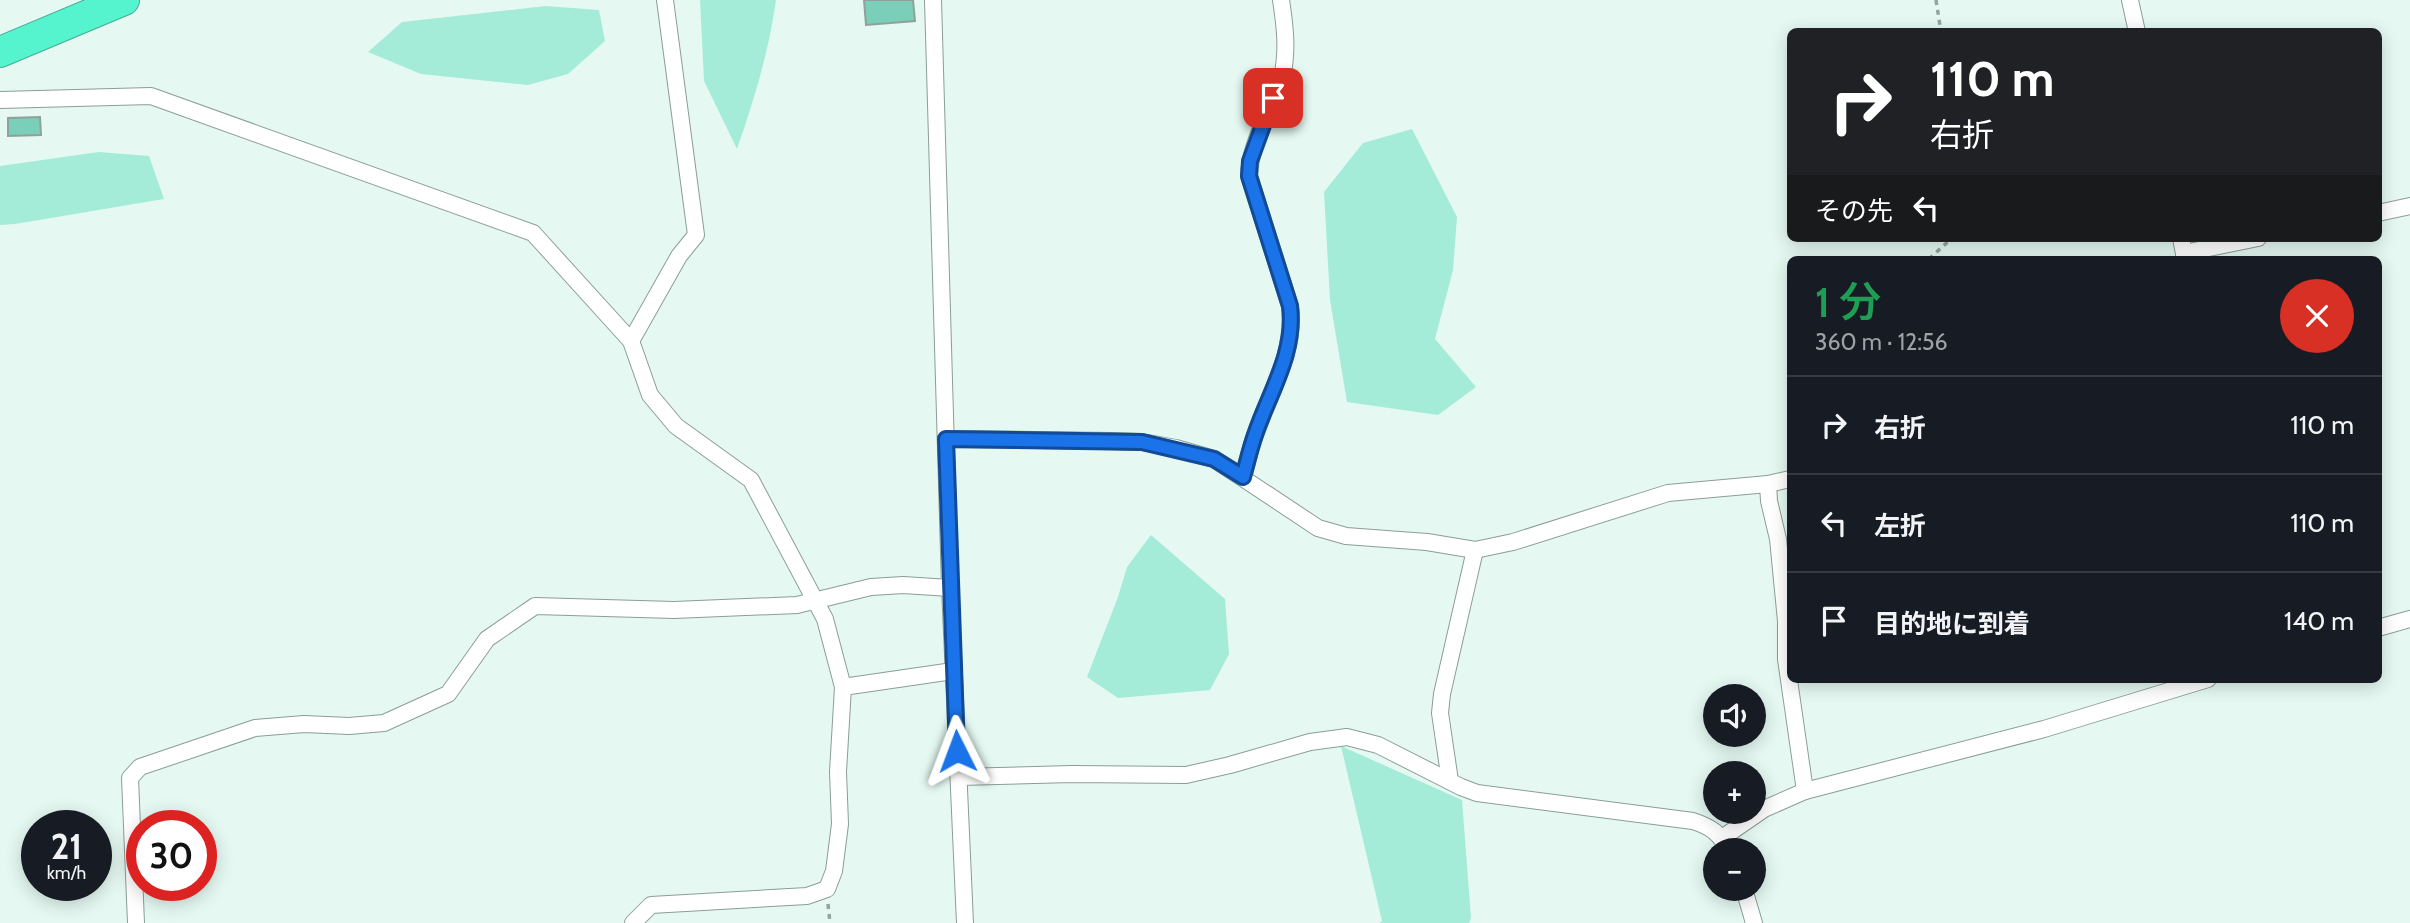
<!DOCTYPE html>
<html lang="ja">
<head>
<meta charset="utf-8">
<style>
  body { margin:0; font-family:Cabin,"Noto Sans JP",sans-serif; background:#20242c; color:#f1f3f6; height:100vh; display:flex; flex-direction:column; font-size:26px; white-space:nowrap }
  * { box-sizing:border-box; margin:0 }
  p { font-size:23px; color:#9ea1a6 }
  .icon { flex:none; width:38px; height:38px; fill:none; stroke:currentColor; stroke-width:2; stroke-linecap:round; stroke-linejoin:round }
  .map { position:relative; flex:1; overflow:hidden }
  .panel { position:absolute; left:1787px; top:256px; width:595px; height:427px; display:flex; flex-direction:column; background:#171b24; border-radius:10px; box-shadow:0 4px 18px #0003 }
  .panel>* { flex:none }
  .hud { position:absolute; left:1787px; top:28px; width:595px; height:214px; border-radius:10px; box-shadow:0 4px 18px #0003; background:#202124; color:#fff; overflow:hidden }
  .buttons { position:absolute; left:1703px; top:684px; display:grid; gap:14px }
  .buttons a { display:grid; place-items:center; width:63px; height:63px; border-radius:50%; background:#171b24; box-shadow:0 4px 18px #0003; font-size:35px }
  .speed { position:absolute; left:21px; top:810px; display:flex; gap:14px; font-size:35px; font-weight:700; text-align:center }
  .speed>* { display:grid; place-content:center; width:91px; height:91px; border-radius:50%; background:#171b24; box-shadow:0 4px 18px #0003; line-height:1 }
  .speed small { font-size:18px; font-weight:400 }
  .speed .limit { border:10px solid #d22; background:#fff; color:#111 }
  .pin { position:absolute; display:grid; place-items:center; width:60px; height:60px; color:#fff; margin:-30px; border-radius:14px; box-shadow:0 4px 10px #0006 }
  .me { position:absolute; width:77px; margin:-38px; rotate:357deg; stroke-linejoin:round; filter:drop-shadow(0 0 5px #0008) }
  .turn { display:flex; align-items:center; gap:24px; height:147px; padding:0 28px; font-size:32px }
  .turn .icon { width:91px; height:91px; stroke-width:2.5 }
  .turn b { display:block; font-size:49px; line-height:60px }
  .then { display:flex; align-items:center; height:66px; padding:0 28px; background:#0003; gap:14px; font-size:26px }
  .round { display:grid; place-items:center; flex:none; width:74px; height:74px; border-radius:37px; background:#20242c }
  .summary { display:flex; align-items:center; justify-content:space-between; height:119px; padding:0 28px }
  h1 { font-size:42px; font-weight:600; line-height:52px; color:#1e9e55 }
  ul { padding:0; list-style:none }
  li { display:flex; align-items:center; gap:21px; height:98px; padding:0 28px; border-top:2px solid #363941 }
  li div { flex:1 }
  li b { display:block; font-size:26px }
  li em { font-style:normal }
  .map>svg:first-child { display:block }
  .green { fill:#a4ecd7 }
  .building { fill:#7bceb7; stroke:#8fa19b; stroke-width:2 }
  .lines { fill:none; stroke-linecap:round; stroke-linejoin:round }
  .street-casing { stroke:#8b9d97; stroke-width:18 }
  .highway-casing { stroke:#42ac93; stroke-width:32 }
  .path { stroke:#95a49f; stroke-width:3.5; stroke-dasharray:5 5; stroke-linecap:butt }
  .street { stroke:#fff; stroke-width:16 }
  .highway { stroke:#55f4cf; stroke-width:30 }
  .route-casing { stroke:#114b97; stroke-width:18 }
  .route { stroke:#1a73e8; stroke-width:12 }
</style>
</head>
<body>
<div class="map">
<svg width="2410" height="923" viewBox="0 0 2410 923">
  <rect width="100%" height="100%" fill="#e5f9f2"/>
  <g class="green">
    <path d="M700,0H776C768,55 755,96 737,149L704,81Z"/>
    <polygon points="546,6 599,10 605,41 568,74 528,85 421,74 368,52 402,22"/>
    <polygon points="1412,129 1457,217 1453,270 1435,339 1476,387 1438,415 1347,402 1330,300 1324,192 1363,143"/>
    <polygon points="99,152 149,156 164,199 15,224 0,225 0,166"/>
    <polygon points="1151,535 1225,599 1229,654 1210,690 1118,698 1087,677 1118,597 1127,567"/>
    <polygon points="1341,746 1462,800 1471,918 1469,923 1379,923 1382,921"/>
  </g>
  <g class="building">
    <polygon points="864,0 913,0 915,21 866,25"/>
    <polygon points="40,117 41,135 8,136 8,118"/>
  </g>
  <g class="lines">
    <defs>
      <g id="street">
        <polyline points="933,0 950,588 965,923"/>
        <polyline points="2130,0 2137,32"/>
        <polyline points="0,100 151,96 533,233 631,341"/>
        <polyline points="2378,213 2410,206"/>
        <polyline points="2181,238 2185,259"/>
        <polyline points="2184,253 2258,238"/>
        <polyline points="946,439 1112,441 1142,442 1176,448 1214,459 1318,528 1346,536 1427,542 1475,550 1513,542 1668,493 1768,484 1790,479"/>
        <path d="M1243,477C1247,464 1250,449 1255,435C1269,393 1296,353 1290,306L1249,176C1250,141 1272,111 1282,77C1288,51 1285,26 1281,0"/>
        <polyline points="1768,484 1769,501 1778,539 1786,621 1786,659 1805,791"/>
        <polyline points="2378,628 2410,619"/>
        <polyline points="843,687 953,671"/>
        <path d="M959,777L1072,774L1186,775L1230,765L1310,742L1347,737L1378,745L1461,787L1477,793L1693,821C1711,827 1720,833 1728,850"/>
        <polyline points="1450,781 1440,713 1442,694 1475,550"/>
        <polyline points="1722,838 1764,809 1805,791 2044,729 2208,679"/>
        <polyline points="1744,889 1754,923"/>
        <polyline points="136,923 130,778 140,767 255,728 304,724 349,726 384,723 448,694 487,639 535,606 674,610 797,605 871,587 903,585 950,588"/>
        <polyline points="633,923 651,905 807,896 827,889 834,871 840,824 838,772 843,687 825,619 751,480 676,426 650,395 631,341 679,256 696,235 665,0"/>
      </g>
      <polyline id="highway" points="0,52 124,0"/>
    </defs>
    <use href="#street" class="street-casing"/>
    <use href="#highway" class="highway-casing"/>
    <g class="path">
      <polyline points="1936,0 1941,32"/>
      <polyline points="1929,259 1952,238"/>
      <polyline points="828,904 830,923"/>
    </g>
    <use href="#street" class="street"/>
    <use href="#highway" class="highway"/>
  </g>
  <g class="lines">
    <defs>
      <path id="route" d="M957,751L946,439L1142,442L1214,459L1243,477C1247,463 1250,449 1255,435C1269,393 1296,353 1290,306L1249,176L1250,161L1273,98"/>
    </defs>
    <use href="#route" class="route-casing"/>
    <use href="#route" class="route"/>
  </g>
</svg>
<div class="buttons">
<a><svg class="icon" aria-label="sound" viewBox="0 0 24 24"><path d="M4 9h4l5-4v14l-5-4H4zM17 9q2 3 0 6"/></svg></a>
<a>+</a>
<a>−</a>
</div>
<div class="speed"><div>21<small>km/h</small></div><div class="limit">30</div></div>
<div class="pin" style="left:1273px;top:98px;background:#d93025"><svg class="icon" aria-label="arrive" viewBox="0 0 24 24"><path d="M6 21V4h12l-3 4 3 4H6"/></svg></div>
<svg class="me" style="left:957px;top:751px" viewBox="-20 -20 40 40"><path d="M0-17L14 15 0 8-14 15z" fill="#1a73e8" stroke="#fff" stroke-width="4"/></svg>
<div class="hud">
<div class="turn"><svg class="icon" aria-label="right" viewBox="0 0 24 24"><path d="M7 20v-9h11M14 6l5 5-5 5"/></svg><div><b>110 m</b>右折</div></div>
<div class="then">その先<svg class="icon" aria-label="left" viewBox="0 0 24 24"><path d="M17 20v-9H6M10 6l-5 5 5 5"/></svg></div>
</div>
<section class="panel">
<div class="summary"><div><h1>1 分</h1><p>360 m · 12:56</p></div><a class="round" style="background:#d93025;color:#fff"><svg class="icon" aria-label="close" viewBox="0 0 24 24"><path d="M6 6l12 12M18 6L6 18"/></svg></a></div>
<ul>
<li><svg class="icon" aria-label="right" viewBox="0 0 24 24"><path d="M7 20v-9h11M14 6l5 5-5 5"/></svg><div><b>右折</b></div><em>110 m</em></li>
<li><svg class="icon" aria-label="left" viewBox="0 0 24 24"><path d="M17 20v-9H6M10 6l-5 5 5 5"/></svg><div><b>左折</b></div><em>110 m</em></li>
<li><svg class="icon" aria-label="arrive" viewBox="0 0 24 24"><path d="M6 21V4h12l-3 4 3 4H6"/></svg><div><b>目的地に到着</b></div><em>140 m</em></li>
</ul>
</section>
</div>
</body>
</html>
